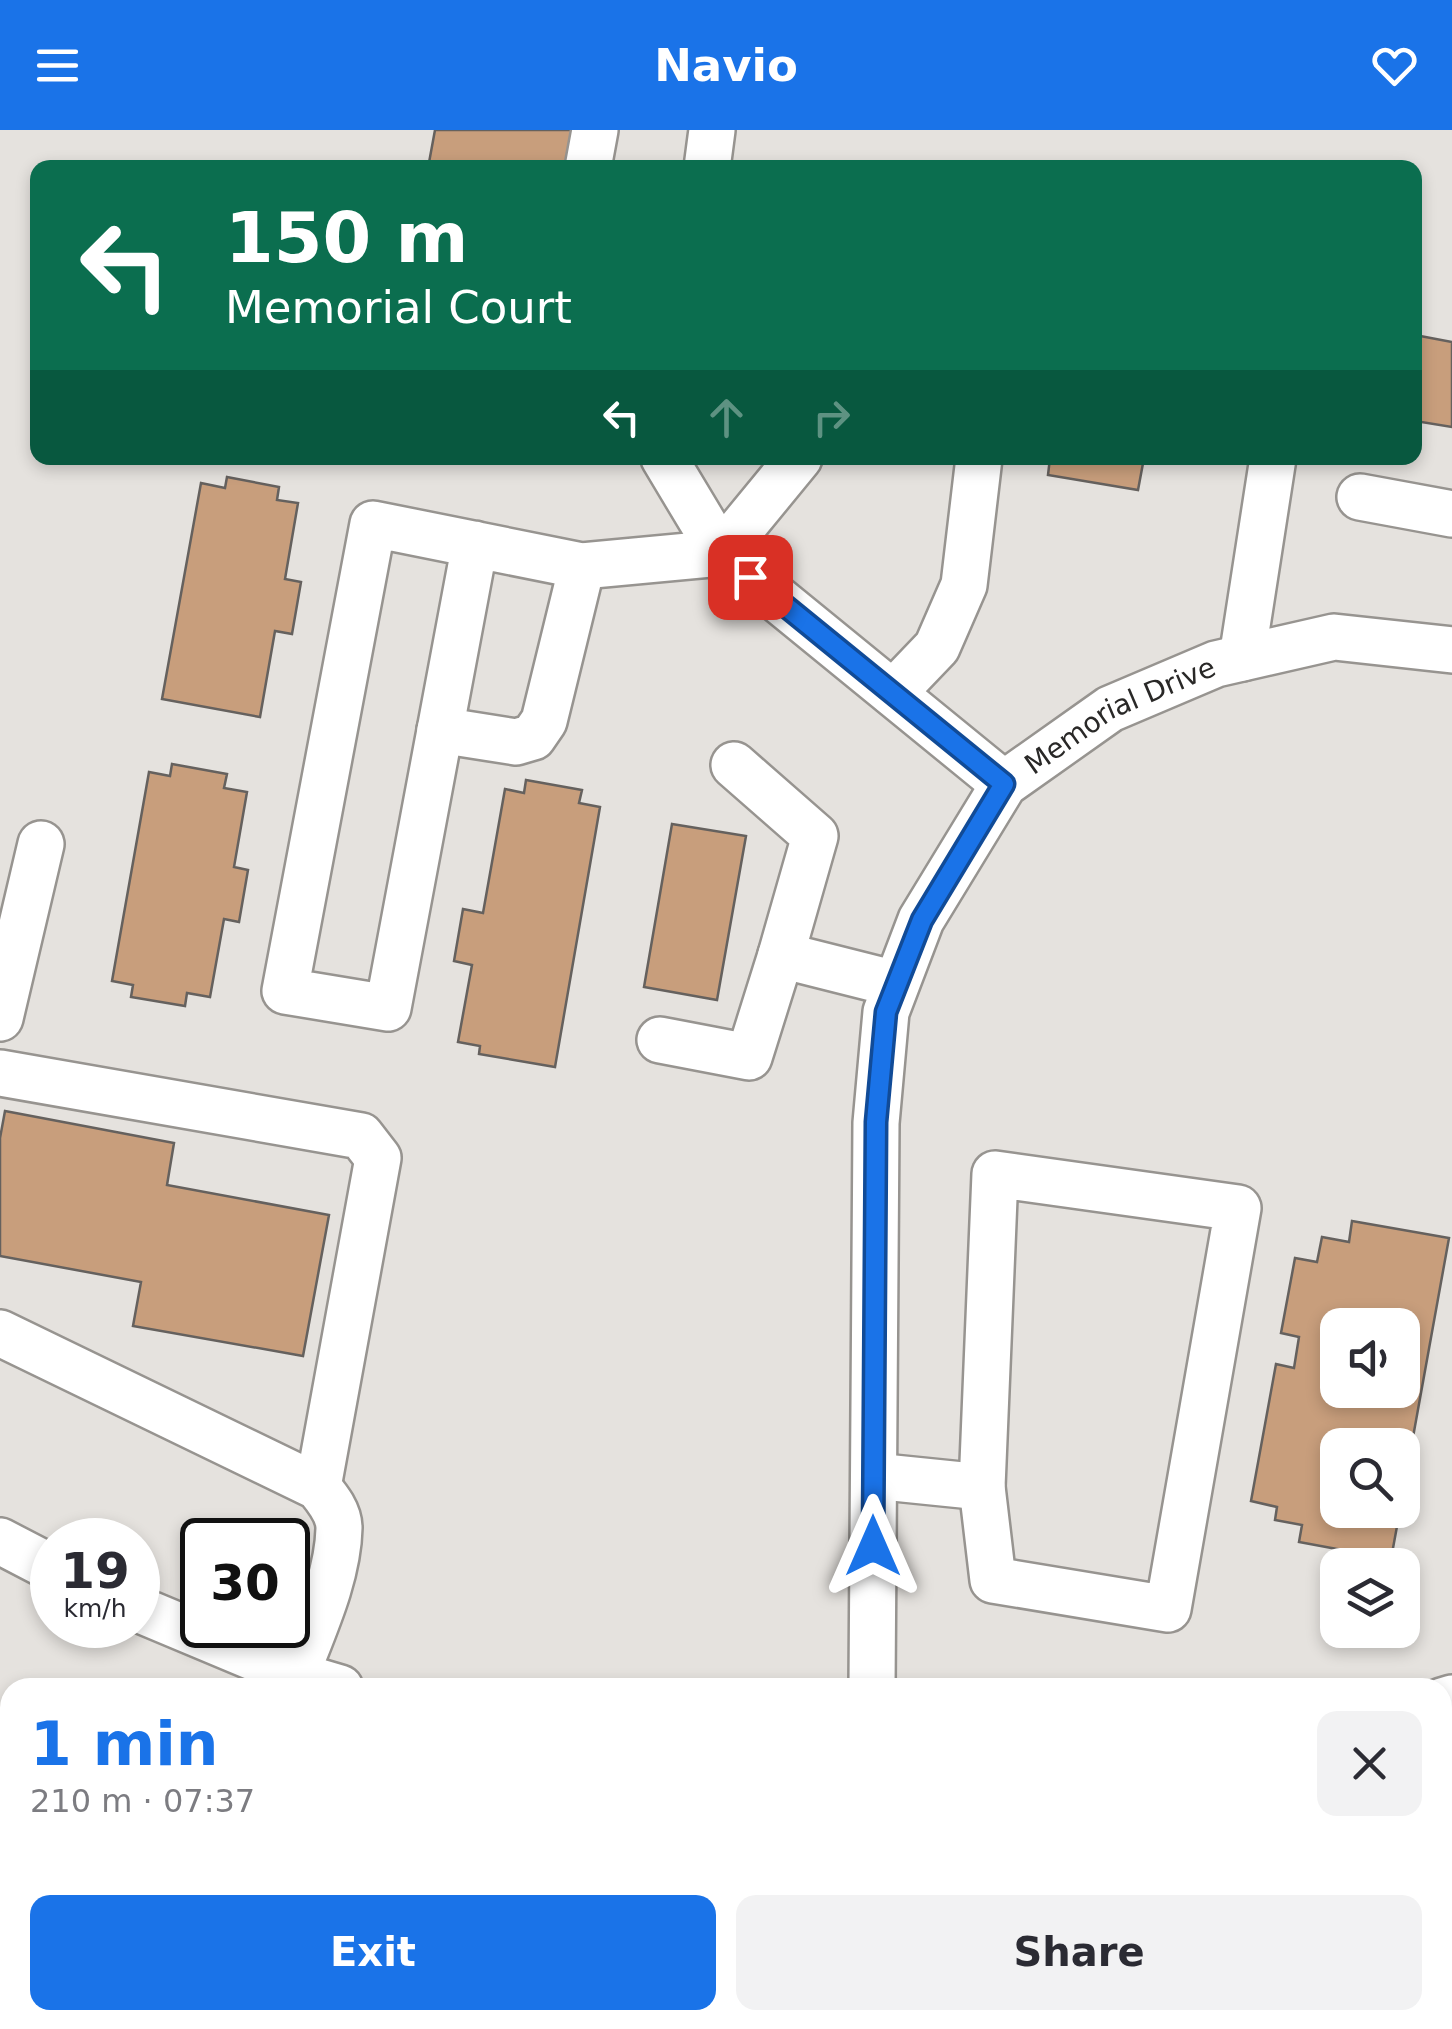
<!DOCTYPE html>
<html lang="en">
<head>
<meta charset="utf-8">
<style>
  body { margin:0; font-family:"DejaVu Sans",sans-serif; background:#f2f2f3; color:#2b2b33; height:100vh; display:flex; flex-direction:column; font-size:38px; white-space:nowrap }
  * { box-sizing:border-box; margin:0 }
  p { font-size:32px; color:#7c7c81 }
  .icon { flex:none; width:55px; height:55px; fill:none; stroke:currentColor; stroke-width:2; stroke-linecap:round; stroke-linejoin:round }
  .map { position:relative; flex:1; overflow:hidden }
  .panel { position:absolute; left:0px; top:1548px; width:1452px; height:352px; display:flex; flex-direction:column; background:#fff; border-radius:30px 30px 0 0; box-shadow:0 5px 15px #0003 }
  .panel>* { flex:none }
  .guide { position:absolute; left:30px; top:30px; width:1392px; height:305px; border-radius:20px; box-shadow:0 5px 15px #0003; background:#0b6e4f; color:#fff; overflow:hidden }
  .tools { position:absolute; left:1320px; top:1178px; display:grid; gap:20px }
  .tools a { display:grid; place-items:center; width:100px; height:100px; border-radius:20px; background:#fff; box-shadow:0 5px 15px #0003; font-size:50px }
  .speed { position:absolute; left:30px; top:1388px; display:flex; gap:20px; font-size:50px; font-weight:700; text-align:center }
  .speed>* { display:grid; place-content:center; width:130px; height:130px; border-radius:50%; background:#fff; box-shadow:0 5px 15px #0003; line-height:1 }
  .speed small { font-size:25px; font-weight:400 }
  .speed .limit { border:5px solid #111; border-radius:15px; background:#fff; color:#111 }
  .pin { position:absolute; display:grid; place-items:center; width:85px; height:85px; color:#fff; margin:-42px; border-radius:20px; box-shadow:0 5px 15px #0006 }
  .me { position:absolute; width:110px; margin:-55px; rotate:0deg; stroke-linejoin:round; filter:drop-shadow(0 0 8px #0008) }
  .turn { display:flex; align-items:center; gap:35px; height:210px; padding:0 30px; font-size:45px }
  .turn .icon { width:130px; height:130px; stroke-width:2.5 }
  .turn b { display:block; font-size:70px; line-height:85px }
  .lanes { display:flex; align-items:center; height:95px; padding:0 30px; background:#0003; justify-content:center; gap:50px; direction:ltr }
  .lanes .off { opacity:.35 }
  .round { display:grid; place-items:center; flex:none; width:105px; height:105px; border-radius:20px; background:#f2f2f3 }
  .head { display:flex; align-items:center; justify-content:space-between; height:170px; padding:0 30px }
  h1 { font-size:60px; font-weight:700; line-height:75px; color:#1a73e8 }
  .cta { display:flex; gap:20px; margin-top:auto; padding:20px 30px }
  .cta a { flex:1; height:115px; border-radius:20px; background:#1a73e8; color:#fff; font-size:40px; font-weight:700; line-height:115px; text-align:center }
  .cta a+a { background:#f2f2f3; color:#2b2b33 }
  header { display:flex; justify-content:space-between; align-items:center; height:130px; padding:0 30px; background:#1a73e8; color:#fff; font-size:45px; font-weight:700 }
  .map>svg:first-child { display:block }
  .building { fill:#c89e7c; stroke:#65615e; stroke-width:2.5; fill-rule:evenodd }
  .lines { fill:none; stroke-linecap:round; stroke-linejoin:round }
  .minor-casing { stroke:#979490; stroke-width:50 }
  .minor { stroke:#fff; stroke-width:45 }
  .route-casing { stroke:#114b97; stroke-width:25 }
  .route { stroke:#1a73e8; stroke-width:18 }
  .labels { text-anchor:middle; stroke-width:9; stroke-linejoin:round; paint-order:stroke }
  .street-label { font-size:28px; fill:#292827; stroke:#fff }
</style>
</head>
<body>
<header><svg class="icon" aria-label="menu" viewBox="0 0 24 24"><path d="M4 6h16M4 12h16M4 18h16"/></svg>Navio<svg class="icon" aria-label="heart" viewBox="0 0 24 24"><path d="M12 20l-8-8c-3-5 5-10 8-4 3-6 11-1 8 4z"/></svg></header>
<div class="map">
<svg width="1452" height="1899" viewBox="0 0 1452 1899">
  <rect width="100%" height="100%" fill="#e5e2de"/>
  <g class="building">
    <polygon points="435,0 573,0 566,38 428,38"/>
    <polygon points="1415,205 1452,212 1452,297 1415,291"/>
    <polygon points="1050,328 1144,328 1138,360 1048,345"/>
    <polygon points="227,347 279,357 277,370 298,373 285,449 301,452 292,504 275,501 260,587 162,569 201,353 225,358"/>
    <polygon points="172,634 227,644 224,658 247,662 234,737 248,740 239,792 224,789 210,867 187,863 185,876 131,867 133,855 112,851 149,642 170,646"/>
    <polygon points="526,650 582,660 579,673 600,677 555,937 479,924 480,916 458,912 472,835 454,831 463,779 483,783 505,659 524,663"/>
    <polygon points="672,694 746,706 717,870 644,857"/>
    <polygon points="5,981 174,1013 167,1055 329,1085 303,1226 133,1196 141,1152 0,1126 0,1008"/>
    <path d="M1352,1091L1449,1108L1402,1368V1315H1338V1380H1400L1391,1429L1299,1412L1302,1395L1275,1390L1277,1377L1251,1371L1276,1234L1294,1238L1299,1207L1281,1203L1295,1128L1317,1132L1322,1107L1349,1112ZM1338,1195H1402V1260H1338Z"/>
  </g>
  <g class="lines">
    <defs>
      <g id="minor">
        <polyline points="588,38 595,0"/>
        <polyline points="707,38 712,0"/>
        <polyline points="664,328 721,423 1004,654"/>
        <polyline points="1360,367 1452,384"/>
        <polyline points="475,414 388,878 285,861 373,394 582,436 721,423 799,328"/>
        <polyline points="1242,528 1273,328"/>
        <polyline points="893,563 937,517 964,455 979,328"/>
        <polyline points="440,600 516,612 533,607 544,591 582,436"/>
        <polyline points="734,635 815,706 781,825 896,854"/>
        <polyline points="0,888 41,714"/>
        <polyline points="660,910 749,927 781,825"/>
        <polyline points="0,943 361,1006 378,1028 318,1357"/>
        <polygon points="995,1044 1238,1078 1168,1479 993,1450 982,1357"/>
        <path d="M0,1203L318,1357C327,1368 339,1382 339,1398C338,1451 309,1508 291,1558"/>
        <polyline points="874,1346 982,1357"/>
        <polyline points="0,1411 52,1438"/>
        <polyline points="138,1479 296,1545 340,1558"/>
        <path id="s1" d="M872,1558L876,993L886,882L921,790L1004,654L1110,579L1216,534L1334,507L1452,520"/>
        <polyline points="1442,1571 1452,1568"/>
        <polyline points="0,1608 10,1612"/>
        <polyline points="364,1899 365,1890"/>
        <polyline points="635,1899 637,1890"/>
        <polyline points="1329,1899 1330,1890"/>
      </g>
    </defs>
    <use href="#minor" class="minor-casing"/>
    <use href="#minor" class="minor"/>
  </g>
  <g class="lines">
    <defs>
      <polyline id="route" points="750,447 1004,654 922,790 886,882 876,992 873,1416"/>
    </defs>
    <use href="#route" class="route-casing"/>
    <use href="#route" class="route"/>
  </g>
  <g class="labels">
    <g class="street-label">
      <text dy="10" stroke="none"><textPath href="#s1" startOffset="1070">Memorial Drive</textPath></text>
    </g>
  </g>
</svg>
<div class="tools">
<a><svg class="icon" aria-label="sound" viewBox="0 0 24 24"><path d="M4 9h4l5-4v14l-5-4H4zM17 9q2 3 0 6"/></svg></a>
<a><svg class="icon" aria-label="search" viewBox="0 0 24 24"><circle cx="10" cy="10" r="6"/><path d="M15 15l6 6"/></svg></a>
<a><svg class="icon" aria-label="layers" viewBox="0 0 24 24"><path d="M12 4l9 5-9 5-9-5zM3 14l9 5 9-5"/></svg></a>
</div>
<div class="speed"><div>19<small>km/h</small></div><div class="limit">30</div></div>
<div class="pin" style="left:750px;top:447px;background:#d93025"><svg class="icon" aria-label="arrive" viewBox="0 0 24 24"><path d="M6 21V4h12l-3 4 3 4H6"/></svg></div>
<svg class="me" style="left:873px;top:1416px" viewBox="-20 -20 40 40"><path d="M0-17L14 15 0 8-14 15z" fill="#1a73e8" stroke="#fff" stroke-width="4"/></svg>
<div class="guide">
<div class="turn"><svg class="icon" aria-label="left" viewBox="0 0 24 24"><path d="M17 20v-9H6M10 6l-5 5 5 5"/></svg><div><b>150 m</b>Memorial Court</div></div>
<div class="lanes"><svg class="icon" aria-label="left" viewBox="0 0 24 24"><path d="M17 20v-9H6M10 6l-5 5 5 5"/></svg><svg class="icon off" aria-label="ahead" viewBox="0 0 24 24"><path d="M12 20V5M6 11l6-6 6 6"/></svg><svg class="icon off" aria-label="right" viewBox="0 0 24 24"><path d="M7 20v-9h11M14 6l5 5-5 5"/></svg></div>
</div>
<section class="panel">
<div class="head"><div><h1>1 min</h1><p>210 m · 07:37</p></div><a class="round"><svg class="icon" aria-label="close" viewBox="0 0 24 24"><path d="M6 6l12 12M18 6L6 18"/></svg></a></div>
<div class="cta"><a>Exit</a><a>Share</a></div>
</section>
</div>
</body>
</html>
